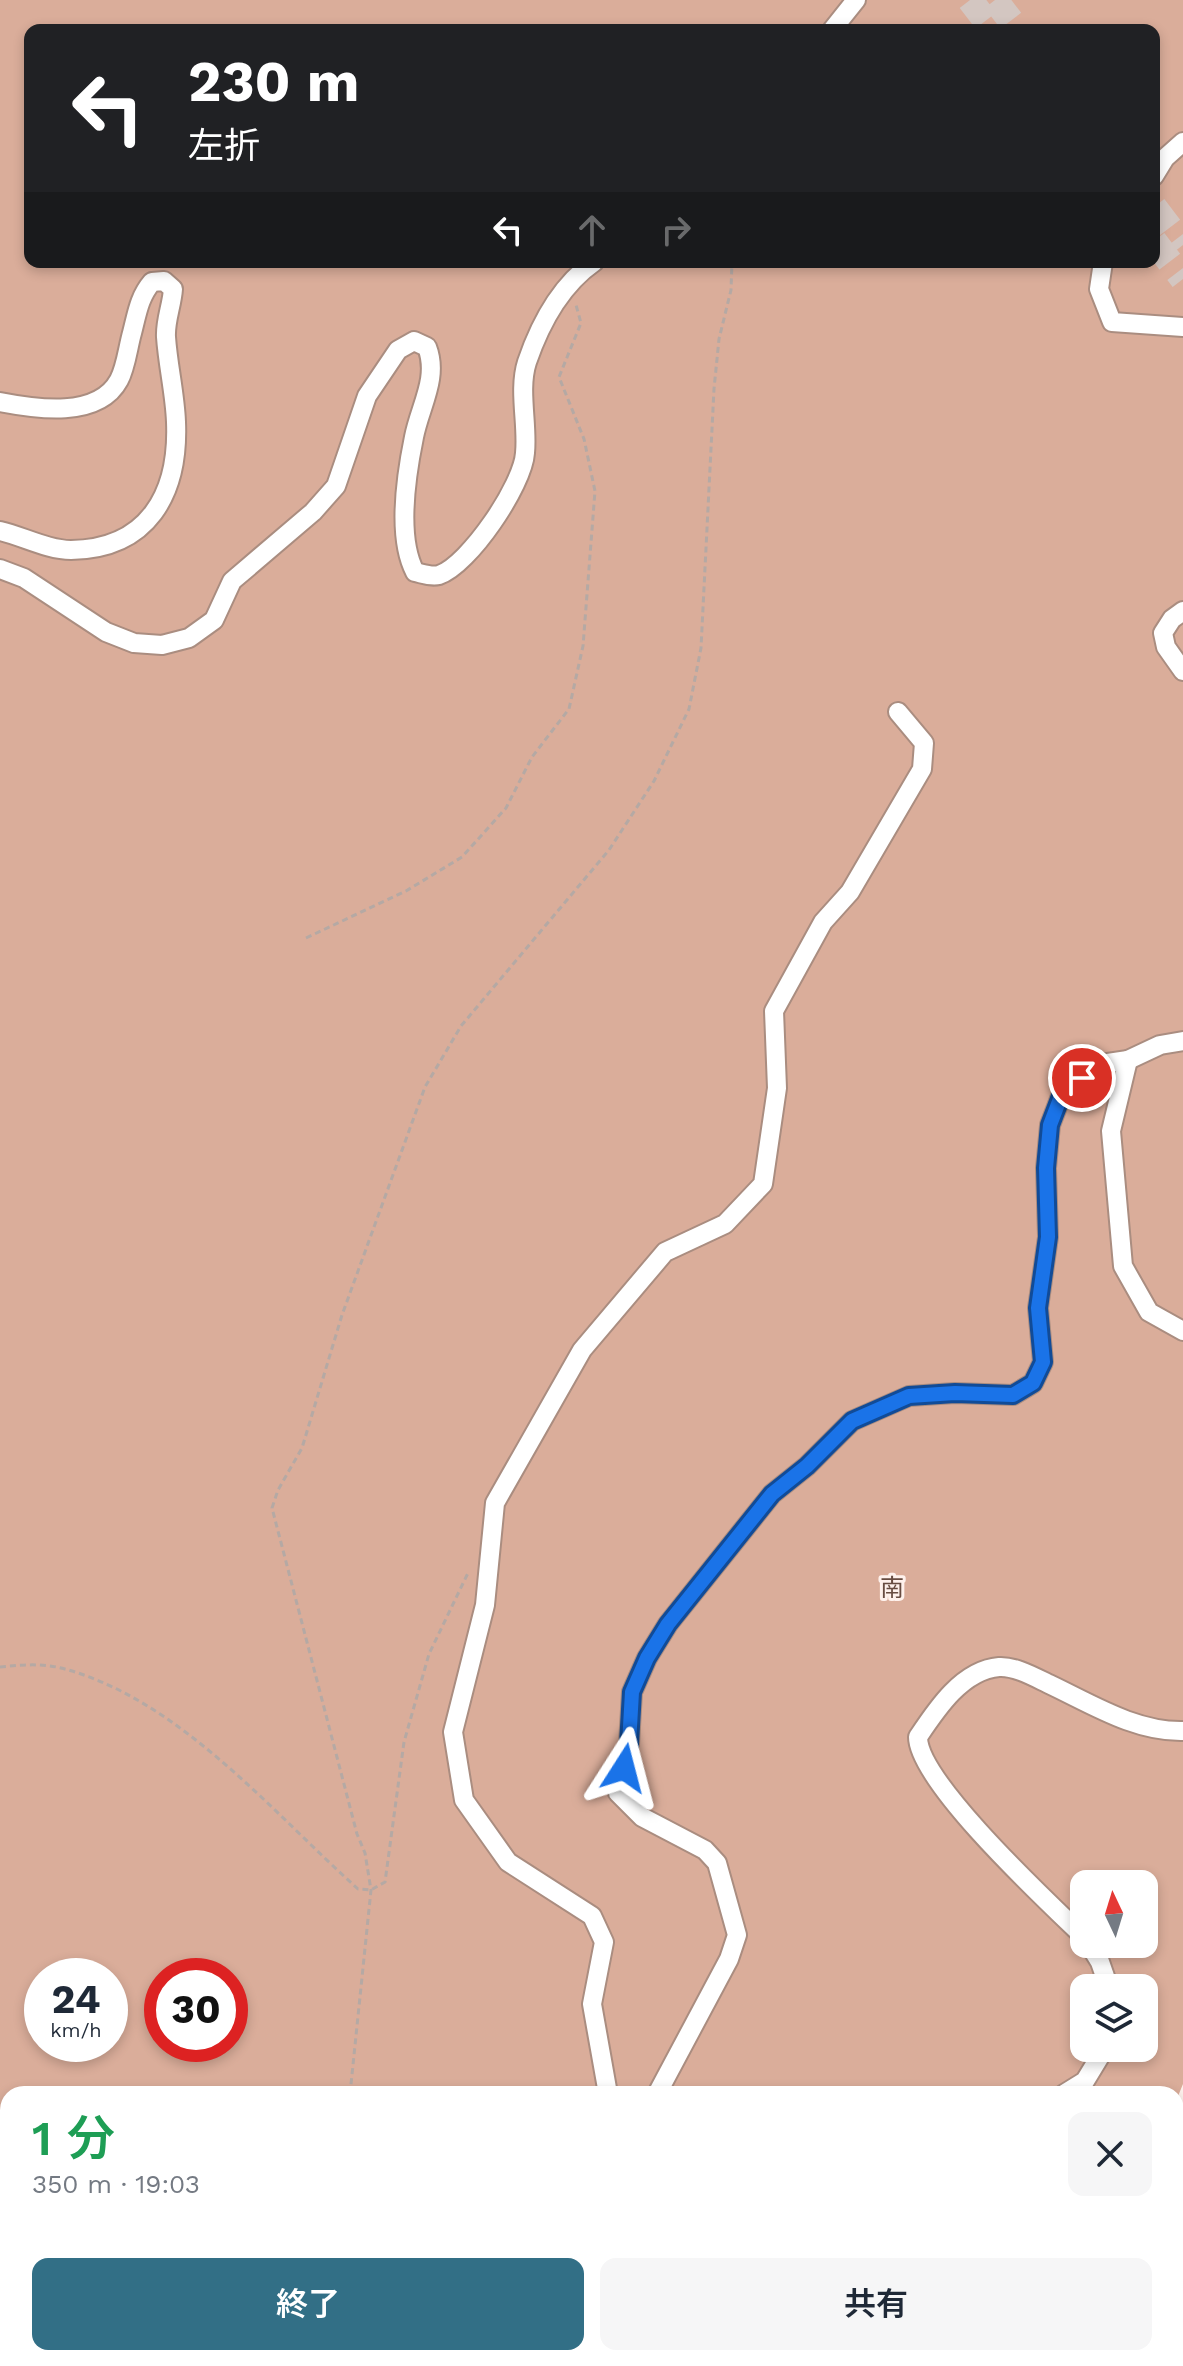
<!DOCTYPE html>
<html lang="ja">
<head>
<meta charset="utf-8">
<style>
  body { margin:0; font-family:"Work Sans","Noto Sans JP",sans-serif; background:#f6f6f7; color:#1f2937; height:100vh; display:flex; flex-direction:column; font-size:30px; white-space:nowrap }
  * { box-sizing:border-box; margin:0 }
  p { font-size:26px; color:#747a83 }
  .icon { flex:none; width:44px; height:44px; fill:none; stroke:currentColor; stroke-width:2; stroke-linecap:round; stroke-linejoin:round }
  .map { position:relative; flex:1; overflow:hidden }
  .drawer { position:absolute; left:0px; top:2086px; width:1184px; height:280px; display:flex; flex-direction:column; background:#fff; border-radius:24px 24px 0 0; box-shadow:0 4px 12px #0003 }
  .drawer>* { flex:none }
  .banner { position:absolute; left:24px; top:24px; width:1136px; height:244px; border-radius:16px; box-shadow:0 4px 12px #0003; background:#202124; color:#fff; overflow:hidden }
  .needle { width:52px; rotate:356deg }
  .fabs { position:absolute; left:1070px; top:1870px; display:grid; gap:16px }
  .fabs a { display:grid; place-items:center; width:88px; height:88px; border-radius:16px; background:#fff; box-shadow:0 4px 12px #0003; font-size:40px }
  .speed { position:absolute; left:24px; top:1958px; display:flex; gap:16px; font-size:40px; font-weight:700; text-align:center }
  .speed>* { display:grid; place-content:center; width:104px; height:104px; border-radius:50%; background:#fff; box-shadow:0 4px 12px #0003; line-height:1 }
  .speed small { font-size:20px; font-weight:400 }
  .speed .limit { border:12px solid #d22; background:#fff; color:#111 }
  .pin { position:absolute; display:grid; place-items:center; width:68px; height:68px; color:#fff; margin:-34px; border:4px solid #fff; border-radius:50%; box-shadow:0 2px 8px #0007 }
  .me { position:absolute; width:88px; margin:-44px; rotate:9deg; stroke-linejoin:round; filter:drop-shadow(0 0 6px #0008) }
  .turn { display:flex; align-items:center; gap:28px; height:168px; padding:0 32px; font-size:36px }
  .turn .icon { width:104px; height:104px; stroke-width:2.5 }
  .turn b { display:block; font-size:56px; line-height:68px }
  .lanes { display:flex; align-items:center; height:76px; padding:0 32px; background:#0003; justify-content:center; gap:40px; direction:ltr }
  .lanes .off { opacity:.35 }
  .round { display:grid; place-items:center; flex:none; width:84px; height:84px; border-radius:16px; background:#f6f6f7 }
  .head { display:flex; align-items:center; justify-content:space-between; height:136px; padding:0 32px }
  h1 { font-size:48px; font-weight:600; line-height:60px; color:#1e9e55 }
  .cta { display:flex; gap:16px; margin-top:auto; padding:16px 32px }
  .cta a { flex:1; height:92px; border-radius:16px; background:#326f86; color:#fff; font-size:32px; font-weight:600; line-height:92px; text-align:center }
  .cta a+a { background:#f6f6f7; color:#1f2937 }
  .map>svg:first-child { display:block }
  .forest { fill:#daad9a; fill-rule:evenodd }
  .building { fill:#adcedb; stroke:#6c8b97; stroke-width:2 }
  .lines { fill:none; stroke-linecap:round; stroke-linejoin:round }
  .highway-tunnel { stroke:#d3c6c1; stroke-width:26; stroke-dasharray:26 13; stroke-linecap:butt }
  .minor-casing { stroke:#aa8d80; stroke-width:22 }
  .path { stroke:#b5a9a4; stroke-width:3; stroke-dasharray:6 4; stroke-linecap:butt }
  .minor { stroke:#fff; stroke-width:18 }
  .route-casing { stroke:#114b97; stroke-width:20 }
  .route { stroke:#1a73e8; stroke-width:14 }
  .labels { text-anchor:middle; stroke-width:6; stroke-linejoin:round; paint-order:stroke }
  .quarter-label { font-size:24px; fill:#674c41; stroke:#fef1ec }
</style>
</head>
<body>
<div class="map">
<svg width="1183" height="2366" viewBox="0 0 1183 2366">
  <rect width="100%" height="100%" fill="#fef1ec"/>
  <path class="forest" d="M0,0H1183V2084L1176,2101V2094H8V2358H1176V2246L1183,2248V2366H0ZM30,30H1154V262H30ZM1084,1884H1144V1944H1084ZM42,1976H110V2044H42ZM162,1976H230V2044H162ZM1084,1988H1144V2048H1084Z"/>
  <g class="building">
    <polygon points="1183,2154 1183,2178 1176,2168 1176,2159"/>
    <polygon points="1183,2186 1183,2230 1182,2234 1176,2235 1176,2187"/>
  </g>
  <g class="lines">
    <g class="highway-tunnel">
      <polyline points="970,0 993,30"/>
      <polyline points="995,0 1018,30"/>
      <polyline points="1154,207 1183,245"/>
      <polyline points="1154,241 1183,279"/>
    </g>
    <defs>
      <g id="minor">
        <polyline points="832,30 856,0"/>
        <polyline points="1154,176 1165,158 1183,142"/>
        <polyline points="1103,262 1099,289 1112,322 1183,327"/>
        <path d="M0,402C36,409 98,419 119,380C126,367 128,347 132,333C137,314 139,297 152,282L164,281L173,289C172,305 165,321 166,337C168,366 175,394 176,422C179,494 148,549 71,550C48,550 22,536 0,531"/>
        <path d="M0,569L24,578L106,632L134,643L162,645L189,638L214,620L232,581L313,512L336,486L367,396L398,350L414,341L427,347C439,378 420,406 414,437C406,476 397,538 415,572C424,574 431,577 439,575C469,565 523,485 525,453C528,424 518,390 527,362C540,324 561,285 594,262"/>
        <polyline points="1183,611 1172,619 1163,633 1166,647 1183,671"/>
        <polyline points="1128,1060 1111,1131 1123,1266 1149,1312 1183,1331"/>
        <path d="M1084,1937C1049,1903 918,1782 918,1737C936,1710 962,1670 999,1667C1016,1666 1036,1678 1051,1685C1093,1705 1136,1732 1183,1731"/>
        <polyline points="1089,1944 1100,1962 1109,1988"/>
        <polyline points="608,2094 592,2004 604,1942 592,1916 508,1862 464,1800 453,1732 485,1605 495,1503 582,1350 665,1252 725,1224 763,1184 777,1088 774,1011 823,922 850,892 922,769 924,743 898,712"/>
        <polyline points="657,2094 729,1959 737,1935 717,1863 705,1850 642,1817 618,1793 629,1744 632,1692 647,1658 668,1624 772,1494 807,1466 852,1421 909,1396 955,1393 1013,1395 1033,1383 1043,1362 1038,1308 1048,1237 1046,1168 1050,1125 1063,1091 1101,1064 1128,1060 1160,1045 1183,1041"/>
        <polyline points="1064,2094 1085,2081 1105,2048"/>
        <polyline points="1176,2143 1183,2141"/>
        <polyline points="565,2358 567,2366"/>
        <polyline points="930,2366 931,2358"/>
      </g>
    </defs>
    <use href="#minor" class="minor-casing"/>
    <g class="path">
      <polyline points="306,938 406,891 462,857 506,808 532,757 569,709 583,646 595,491 584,439 559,377 581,323 576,305"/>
      <path d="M0,1667C20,1665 41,1663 61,1668C178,1698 271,1811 358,1889L371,1890L385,1882L404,1742L429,1654L468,1573"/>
      <polyline points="350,2094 371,1890 365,1853 357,1834 272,1508 278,1490 302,1448 342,1315 425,1087 461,1026 609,850 654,781 689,709 701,648 714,389 719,339 731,290 732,262"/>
      <polyline points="319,2366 320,2358"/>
    </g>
    <use href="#minor" class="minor"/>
  </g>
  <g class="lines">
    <defs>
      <polyline id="route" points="624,1768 629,1744 632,1692 647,1658 668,1624 772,1494 807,1466 852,1421 909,1396 955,1393 1013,1395 1033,1383 1043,1362 1038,1308 1048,1237 1046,1168 1050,1125 1063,1091 1082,1078"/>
    </defs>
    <use href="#route" class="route-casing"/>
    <use href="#route" class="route"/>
  </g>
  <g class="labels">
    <g class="quarter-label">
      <text x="892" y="1596">南</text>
    </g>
  </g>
</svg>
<div class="fabs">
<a><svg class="needle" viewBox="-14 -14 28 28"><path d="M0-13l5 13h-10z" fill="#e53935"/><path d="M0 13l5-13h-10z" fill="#747a83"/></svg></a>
<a><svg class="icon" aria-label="layers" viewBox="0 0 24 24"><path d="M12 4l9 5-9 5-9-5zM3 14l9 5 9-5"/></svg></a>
</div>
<div class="speed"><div>24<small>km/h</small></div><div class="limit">30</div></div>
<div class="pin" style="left:1082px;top:1078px;background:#d93025"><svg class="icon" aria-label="arrive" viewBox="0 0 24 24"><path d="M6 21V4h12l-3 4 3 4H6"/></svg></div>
<svg class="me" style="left:624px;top:1768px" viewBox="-20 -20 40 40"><path d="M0-17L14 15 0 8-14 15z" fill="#1a73e8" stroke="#fff" stroke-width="4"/></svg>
<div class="banner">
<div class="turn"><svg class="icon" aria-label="left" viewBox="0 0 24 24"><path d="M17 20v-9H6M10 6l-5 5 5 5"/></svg><div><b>230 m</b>左折</div></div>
<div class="lanes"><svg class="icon" aria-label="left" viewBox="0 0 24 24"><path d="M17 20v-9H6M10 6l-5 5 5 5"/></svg><svg class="icon off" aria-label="ahead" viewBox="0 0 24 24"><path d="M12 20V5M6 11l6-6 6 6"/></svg><svg class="icon off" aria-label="right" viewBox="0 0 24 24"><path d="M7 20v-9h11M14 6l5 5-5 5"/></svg></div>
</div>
<section class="drawer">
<div class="head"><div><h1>1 分</h1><p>350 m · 19:03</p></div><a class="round"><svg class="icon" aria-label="close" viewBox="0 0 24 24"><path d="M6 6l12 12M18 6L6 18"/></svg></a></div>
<div class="cta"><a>終了</a><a>共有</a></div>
</section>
</div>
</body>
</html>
